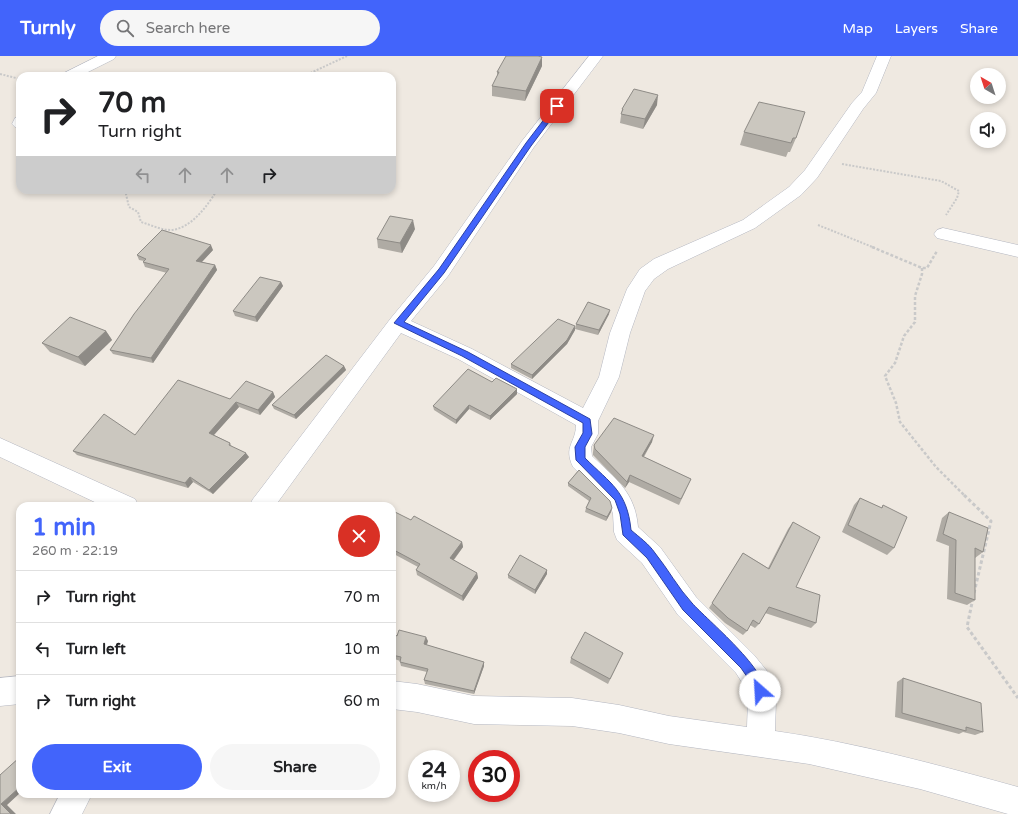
<!DOCTYPE html>
<html lang="en">
<head>
<meta charset="utf-8">
<style>
  body { margin:0; font-family:"Varela Round",sans-serif; background:#f6f6f6; color:#202124; height:100vh; display:flex; flex-direction:column; font-size:15px; white-space:nowrap }
  * { box-sizing:border-box; margin:0 }
  p { font-size:13px; color:#757577 }
  .icon { flex:none; width:22px; height:22px; fill:none; stroke:currentColor; stroke-width:2; stroke-linecap:round; stroke-linejoin:round }
  .map { position:relative; flex:1; overflow:hidden }
  .drawer { position:absolute; left:16px; top:446px; width:380px; height:296px; display:flex; flex-direction:column; background:#fff; border-radius:12px; box-shadow:0 2px 6px #0003 }
  .drawer>* { flex:none }
  .hud { position:absolute; left:16px; top:16px; width:380px; height:122px; border-radius:12px; box-shadow:0 2px 6px #0003; background:#fff; color:#202124; overflow:hidden }
  .needle { width:26px; rotate:321deg }
  .buttons { position:absolute; left:970px; top:12px; display:grid; gap:8px }
  .buttons a { display:grid; place-items:center; width:36px; height:36px; border-radius:50%; background:#fff; box-shadow:0 2px 6px #0003; font-size:20px }
  .speed { position:absolute; left:408px; top:694px; display:flex; gap:8px; font-size:20px; font-weight:700; text-align:center }
  .speed>* { display:grid; place-content:center; width:52px; height:52px; border-radius:50%; background:#fff; box-shadow:0 2px 6px #0003; line-height:1 }
  .speed small { font-size:10px; font-weight:400 }
  .speed .limit { border:6px solid #d22; background:#fff; color:#111 }
  .pin { position:absolute; display:grid; place-items:center; width:34px; height:34px; color:#fff; margin:-17px; border-radius:8px; box-shadow:0 2px 6px #0006 }
  .me { position:absolute; width:44px; margin:-22px; rotate:334deg; stroke-linejoin:round; filter:drop-shadow(0 0 3px #0008) }
  .turn { display:flex; align-items:center; gap:14px; height:84px; padding:0 16px; font-size:18px }
  .turn .icon { width:52px; height:52px; stroke-width:2.5 }
  .turn b { display:block; font-size:28px; line-height:34px }
  .lanes { display:flex; align-items:center; height:38px; padding:0 16px; background:#0003; justify-content:center; gap:20px; direction:ltr }
  .lanes .off { opacity:.35 }
  .round { display:grid; place-items:center; flex:none; width:42px; height:42px; border-radius:21px; background:#f6f6f6 }
  .head { display:flex; align-items:center; justify-content:space-between; height:68px; padding:0 16px }
  h1 { font-size:24px; font-weight:700; line-height:30px; color:#4264fb }
  .cta { display:flex; gap:8px; margin-top:auto; padding:8px 16px }
  .cta a { flex:1; height:46px; border-radius:24px; background:#4264fb; color:#fff; font-size:16px; font-weight:700; line-height:46px; text-align:center }
  .cta a+a { background:#f6f6f6; color:#202124 }
  ul { padding:0; list-style:none }
  li { display:flex; align-items:center; gap:12px; height:52px; padding:0 16px; border-top:1px solid #e0e0e0 }
  li div { flex:1 }
  li b { display:block; font-size:15px }
  li em { font-style:normal }
  header { display:flex; align-items:center; gap:24px; box-sizing:border-box; height:56px; padding:0 20px; background:#4264fb; color:#fff }
  header strong { font-size:19px }
  nav { display:flex; gap:22px; margin-inline-start:auto; font-size:14px }
  .search { width:280px; height:36px; background:#f6f6f6; display:flex; align-items:center; gap:10px; box-sizing:border-box; padding:0 14px; border-radius:22px; color:#757577; font-size:15px }
  .map>svg:first-child { display:block }
  .lines { fill:none; stroke-linecap:round; stroke-linejoin:round }
  .minor-casing { stroke:#b4b7c1; stroke-width:1 }
  .path-far2 { stroke:#c9c9c9; stroke-width:2; stroke-dasharray:2 1.5; stroke-linecap:butt }
  .path-far1 { stroke:#c9c9c9; stroke-width:2.5; stroke-dasharray:3 2; stroke-linecap:butt }
  .path { stroke:#c9c9c9; stroke-width:3; stroke-dasharray:3.5 2.5; stroke-linecap:butt }
  .minor { fill:#fff; fill-rule:evenodd }
  .wall { fill:#afaba4 }
  .shaded-wall { fill:#8e8b86 }
  .building { fill:#cbc7bf; stroke:#8e8b86 }
  .route { fill:#4264fb; stroke:#2b41a3 }
</style>
</head>
<body>
<header>
<strong>Turnly</strong>
<div class="search"><svg class="icon" aria-label="search" viewBox="0 0 24 24"><circle cx="10" cy="10" r="6"/><path d="M15 15l6 6"/></svg>Search here</div>
<nav><a>Map</a><a>Layers</a><a>Share</a></nav>
</header>
<div class="map">
<svg width="1018" height="758" viewBox="0 0 1018 758">
  <rect width="100%" height="100%" fill="#efe9e1"/>
  <g class="lines">
    <defs>
      <g id="minor">
        <polygon points="98,0 116,0 114,3 80,20 62,20 64,17"/>
        <path d="M589,0H603L534,91L448,220L411,265L472,293L583,352L599,321L610,277L627,233L640,213L654,203L743,164L789,131L805,114L852,47L862,36L877,0H891L876,37L863,53L817,122L801,139L755,172L668,213L654,223L645,235L630,277L619,321L598,365V378L591,391L592,400C616,423 635,436 638,471L660,491L696,541L754,599L767,615L776,644L775,675C858,687 938,709 1018,731V758H1008L920,733L809,708L669,688L619,677L572,670L474,668L417,656L392,653V625L417,628L474,640L572,642L619,649L669,660L747,671L748,644L745,631L736,617L678,559L642,507L617,484L614,476L613,458L610,448L573,411C563,390 576,387 576,369L458,303L401,277L275,450H249L253,443L391,262L434,210L522,85Z"/>
        <polygon points="20,60 20,73 15,71 12,68 15,62"/>
        <polygon points="943,172 1018,189 1018,201 937,182 934,178 937,174"/>
        <polygon points="0,382 135,443 139,450 103,450 0,401"/>
        <polygon points="20,620 20,648 0,650 0,622"/>
        <polygon points="60,738 92,738 82,758 50,758"/>
      </g>
    </defs>
    <use href="#minor" class="minor-casing"/>
    <g class="path-far2">
      <polyline points="0,18 20,23"/>
      <polyline points="304,20 347,0"/>
      <polyline points="842,108 941,125 959,135 957,142 946,159"/>
      <path d="M125,134L129,151L138,156L141,166C151,169 161,174 171,174C191,173 208,149 217,134"/>
      <polyline points="818,169 875,192"/>
    </g>
    <g class="path-far1">
      <polyline points="872,191 922,212 927,212 937,195"/>
      <polyline points="922,212 922,218 915,240 915,266 904,280 895,307 885,320 896,347 900,366 936,411 965,440"/>
    </g>
    <g class="path">
      <polyline points="964,439 991,465 974,537"/>
      <polyline points="973,542 967,571 1018,642"/>
    </g>
    <use href="#minor" class="minor"/>
  </g>
  <g class="wall">
    <polygon points="542,10 525,45 492,40 492,30 497,20 497,16"/>
    <polygon points="657,49 643,73 620,67 622,53"/>
    <polygon points="744,76 796,82 790,96 788,96 786,101 740,89"/>
    <polygon points="415,173 402,197 378,192 377,183"/>
    <polygon points="213,194 202,206 215,209 217,214 153,307 113,298 110,294 167,217 145,211 143,206 144,205 139,204 137,199"/>
    <polygon points="281,226 283,230 257,266 235,260 233,255"/>
    <polygon points="609,258 598,279 575,273 576,268"/>
    <polygon points="575,270 575,274 567,288 532,323 511,312 511,308"/>
    <polygon points="106,275 112,284 85,310 50,296 42,287"/>
    <polygon points="344,310 346,314 296,363 274,353 272,349"/>
    <polygon points="492,326 517,338 490,364 469,353 456,368 434,354 433,350"/>
    <polygon points="273,336 275,341 260,359 239,351 214,379 230,387 232,391 249,401 213,438 193,426 188,432 77,399 73,395 135,379 230,343"/>
    <polygon points="652,386 644,401 691,423 679,449 629,426 625,432 593,399 593,396 594,389"/>
    <polygon points="579,414 611,456 606,465 585,456 586,452 589,445 568,430 568,427"/>
    <polygon points="860,442 881,452 883,449 894,492 887,499 842,476 854,449"/>
    <polygon points="949,456 983,496 975,502 975,544 967,549 947,543 949,490 936,485 942,462"/>
    <polygon points="392,459 411,464 462,486 463,491 454,504 477,517 478,522 463,545 417,519 416,514 418,511 392,497"/>
    <polygon points="793,466 796,531 816,567 811,572 765,557 759,568 755,572 750,569 747,575 743,579 725,567 709,552 743,497 768,512 788,473"/>
    <polygon points="547,514 547,518 535,538 508,522 508,519"/>
    <polygon points="392,577 397,580 428,585 427,589 484,606 484,610 474,638 425,628 424,624 427,616 401,610 400,606 400,605 392,602"/>
    <polygon points="623,597 608,628 570,607 571,602"/>
    <polygon points="903,622 983,676 975,679 963,676 959,678 895,661 897,626"/>
  </g>
  <g class="shaded-wall">
    <polygon points="542,1 542,10 525,45 526,35"/>
    <polygon points="658,39 657,49 643,73 645,63"/>
    <polygon points="413,164 415,173 402,197 400,187"/>
    <polygon points="211,189 213,194 198,210 196,205"/>
    <polygon points="215,209 217,214 153,307 151,302"/>
    <polygon points="281,226 283,230 257,266 255,261"/>
    <polygon points="610,254 609,258 598,279 599,274"/>
    <polygon points="575,270 575,274 567,288 532,323 532,319"/>
    <polygon points="106,275 112,284 85,310 78,301"/>
    <polygon points="344,310 346,314 296,363 294,359"/>
    <polygon points="517,333 517,338 490,364 490,360"/>
    <polygon points="273,336 275,341 260,359 258,354"/>
    <polygon points="236,346 239,351 212,381 209,377"/>
    <polygon points="469,349 469,353 456,368 456,364"/>
    <polygon points="654,379 652,386 640,406 642,400"/>
    <polygon points="246,397 249,401 213,438 209,434"/>
    <polygon points="630,419 629,426 625,432 627,426"/>
    <polygon points="190,421 193,426 188,432 185,427"/>
    <polygon points="612,452 611,456 606,465 607,461"/>
    <polygon points="462,486 463,491 451,507 450,502"/>
    <polygon points="547,514 547,518 535,538 535,534"/>
    <polygon points="477,517 478,522 463,545 462,540"/>
    <polygon points="426,581 428,585 425,592 424,588"/>
    <polygon points="484,606 484,610 474,638 474,635"/>
    <polygon points="20,731 20,737 7,749 16,758 11,758 1,748"/>
  </g>
  <g class="building">
    <polygon points="506,0 538,0 542,1 526,35 492,30 499,16 497,16"/>
    <polygon points="634,33 658,39 645,63 621,58 623,53 622,53"/>
    <polygon points="759,46 805,56 796,82 793,82 791,87 744,76"/>
    <polygon points="390,160 413,164 400,187 377,183"/>
    <polygon points="162,174 211,189 196,205 215,209 151,302 110,294 134,258 169,213 143,206 146,203 137,199"/>
    <polygon points="260,221 281,226 255,261 233,255"/>
    <polygon points="588,246 610,254 599,274 576,268"/>
    <polygon points="70,261 106,275 78,301 42,287"/>
    <polygon points="558,263 575,270 567,284 532,319 511,308"/>
    <polygon points="326,299 344,310 294,359 272,349"/>
    <polygon points="468,313 492,326 496,322 517,333 490,360 469,349 456,364 433,350"/>
    <polygon points="178,324 230,343 246,325 273,336 258,354 236,346 209,377 230,387 229,389 246,397 209,434 190,421 185,427 73,395 104,358 135,379"/>
    <polygon points="614,362 654,379 642,400 691,423 681,443 630,419 627,426 595,393 594,389"/>
    <polygon points="579,414 610,445 612,452 607,461 586,452 591,442 568,427"/>
    <polygon points="860,442 882,452 883,449 907,461 894,492 848,469"/>
    <polygon points="395,456 411,464 414,460 462,486 450,502 477,517 462,540 416,514 420,508 392,493 392,459"/>
    <polygon points="949,456 988,472 983,496 975,492 975,544 955,537 956,484 943,478"/>
    <polygon points="793,466 820,481 796,531 820,539 816,567 769,551 759,568 753,564 747,575 728,562 712,547 743,497 769,513"/>
    <polygon points="520,499 547,514 535,534 508,519"/>
    <polygon points="399,574 426,581 424,588 484,606 474,635 424,624 428,613 400,606 401,601 392,599 392,577 397,580"/>
    <polygon points="585,576 623,597 610,623 571,602"/>
    <polygon points="903,622 981,647 983,676 966,671 966,675 902,657"/>
    <polygon points="20,701 20,731 1,748 11,758 0,758 0,719"/>
  </g>
  <path class="route" d="M555,49L561,50L531,90L444,217L404,266L468,296L590,363L592,378L585,391V402C611,428 627,435 631,474C639,481 649,488 655,497C668,513 678,532 692,547C706,563 772,617 764,639L760,640L755,639L752,628L741,612L683,554L647,502L623,479L620,458L615,444L576,404L575,391L583,377V367L462,300L394,267L439,213L526,87Z"/>
</svg>
<div class="buttons">
<a><svg class="needle" viewBox="-14 -14 28 28"><path d="M0-13l5 13h-10z" fill="#e53935"/><path d="M0 13l5-13h-10z" fill="#757577"/></svg></a>
<a><svg class="icon" aria-label="sound" viewBox="0 0 24 24"><path d="M4 9h4l5-4v14l-5-4H4zM17 9q2 3 0 6"/></svg></a>
</div>
<div class="speed"><div>24<small>km/h</small></div><div class="limit">30</div></div>
<div class="pin" style="left:557px;top:50px;background:#d93025"><svg class="icon" aria-label="arrive" viewBox="0 0 24 24"><path d="M6 21V4h12l-3 4 3 4H6"/></svg></div>
<svg class="me" style="left:760px;top:635px" viewBox="-20 -20 40 40"><circle r="19" fill="#fff"/><path d="M0-13L10 11 0 6-10 11z" fill="#4264fb"/></svg>
<div class="hud">
<div class="turn"><svg class="icon" aria-label="right" viewBox="0 0 24 24"><path d="M7 20v-9h11M14 6l5 5-5 5"/></svg><div><b>70 m</b>Turn right</div></div>
<div class="lanes"><svg class="icon off" aria-label="left" viewBox="0 0 24 24"><path d="M17 20v-9H6M10 6l-5 5 5 5"/></svg><svg class="icon off" aria-label="ahead" viewBox="0 0 24 24"><path d="M12 20V5M6 11l6-6 6 6"/></svg><svg class="icon off" aria-label="ahead" viewBox="0 0 24 24"><path d="M12 20V5M6 11l6-6 6 6"/></svg><svg class="icon" aria-label="right" viewBox="0 0 24 24"><path d="M7 20v-9h11M14 6l5 5-5 5"/></svg></div>
</div>
<section class="drawer">
<div class="head"><div><h1>1 min</h1><p>260 m · 22:19</p></div><a class="round" style="background:#d93025;color:#fff"><svg class="icon" aria-label="close" viewBox="0 0 24 24"><path d="M6 6l12 12M18 6L6 18"/></svg></a></div>
<ul>
<li><svg class="icon" aria-label="right" viewBox="0 0 24 24"><path d="M7 20v-9h11M14 6l5 5-5 5"/></svg><div><b>Turn right</b></div><em>70 m</em></li>
<li><svg class="icon" aria-label="left" viewBox="0 0 24 24"><path d="M17 20v-9H6M10 6l-5 5 5 5"/></svg><div><b>Turn left</b></div><em>10 m</em></li>
<li><svg class="icon" aria-label="right" viewBox="0 0 24 24"><path d="M7 20v-9h11M14 6l5 5-5 5"/></svg><div><b>Turn right</b></div><em>60 m</em></li>
</ul>
<div class="cta"><a>Exit</a><a>Share</a></div>
</section>
</div>
</body>
</html>
